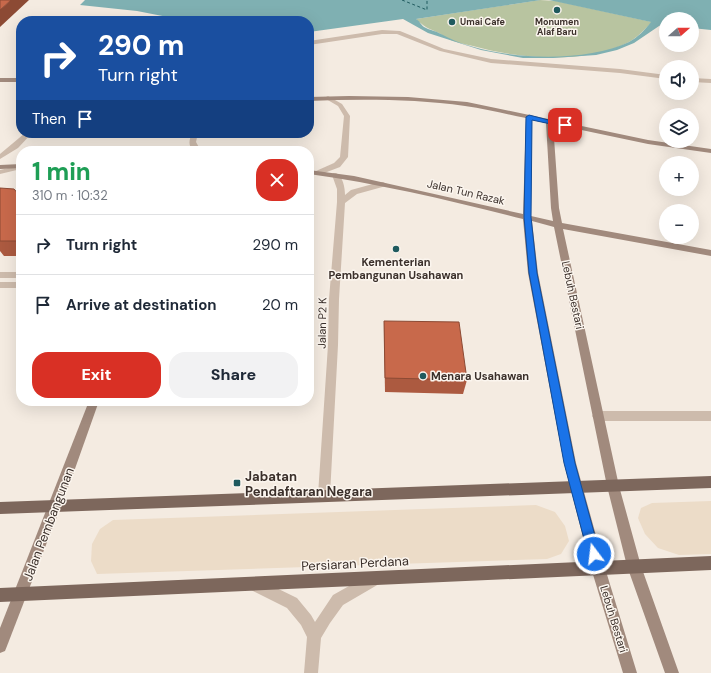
<!DOCTYPE html>
<html lang="en">
<head>
<meta charset="utf-8">
<style>
  body { margin:0; font-family:"DM Sans",sans-serif; background:#f2f2f3; color:#1f2937; height:100vh; display:flex; flex-direction:column; font-size:15px; white-space:nowrap }
  * { box-sizing:border-box; margin:0 }
  p { font-size:13px; color:#747a83 }
  .icon { flex:none; width:22px; height:22px; fill:none; stroke:currentColor; stroke-width:2; stroke-linecap:round; stroke-linejoin:round }
  .map { position:relative; flex:1; overflow:hidden }
  .sheet { position:absolute; left:16px; top:146px; width:298px; height:260px; display:flex; flex-direction:column; background:#fff; border-radius:16px; box-shadow:0 4px 16px #0002 }
  .sheet>* { flex:none }
  .hud { position:absolute; left:16px; top:16px; width:298px; height:122px; border-radius:16px; box-shadow:0 4px 16px #0002; background:#1a4fa0; color:#fff; overflow:hidden }
  .needle { width:26px; rotate:69deg }
  .fabs { position:absolute; left:659px; top:12px; display:grid; gap:8px }
  .fabs a { display:grid; place-items:center; width:40px; height:40px; border-radius:50%; background:#fff; box-shadow:0 4px 16px #0002; font-size:20px }
  .pin { position:absolute; display:grid; place-items:center; width:34px; height:34px; color:#fff; margin:-17px; border-radius:8px; box-shadow:0 2px 6px #0006 }
  .me { position:absolute; width:44px; margin:-22px; rotate:345deg; stroke-linejoin:round; filter:drop-shadow(0 0 3px #0008) }
  .turn { display:flex; align-items:center; gap:14px; height:84px; padding:0 16px; font-size:18px }
  .turn .icon { width:52px; height:52px; stroke-width:2.5 }
  .turn b { display:block; font-size:28px; line-height:34px }
  .then { display:flex; align-items:center; height:38px; padding:0 16px; background:#0003; gap:8px; font-size:15px }
  .round { display:grid; place-items:center; flex:none; width:42px; height:42px; border-radius:16px; background:#f2f2f3 }
  .overview { display:flex; align-items:center; justify-content:space-between; height:68px; padding:0 16px }
  h1 { font-size:24px; font-weight:800; line-height:30px; color:#1e9e55 }
  .action { display:flex; gap:8px; margin-top:auto; padding:8px 16px }
  .action a { flex:1; height:46px; border-radius:16px; background:#d93025; color:#fff; font-size:16px; font-weight:800; line-height:46px; text-align:center }
  .action a+a { background:#f2f2f3; color:#1f2937 }
  ul { padding:0; list-style:none }
  li { display:flex; align-items:center; gap:12px; height:60px; padding:0 16px; border-top:1px solid #e0e1e3 }
  li div { flex:1 }
  li b { display:block; font-size:15px }
  li em { font-style:normal }
  .map>svg:first-child { display:block }
  .green { fill:#b8c4a0 }
  .plaza { fill:#ecdcc8 }
  .water { fill:#7fb0b2 }
  .lines { fill:none; stroke-linecap:round; stroke-linejoin:round }
  .ferry { stroke:#1f5a5e; stroke-width:1; stroke-dasharray:3 2.5; stroke-linecap:butt }
  .street { fill:#cdbbac; fill-rule:evenodd }
  .secondary { fill:#a18a7d; fill-rule:evenodd }
  .primary { fill:#7d675c; fill-rule:evenodd }
  .wall { fill:#ac5a40 }
  .shaded-wall { fill:#8c4a34 }
  .building { fill:#c8694b; stroke:#8c4a34 }
  .route { fill:#1a73e8; stroke:#114b97 }
  .poi-dot { fill:#1f5a5e; stroke:#fbf5ee; stroke-width:1.5 }
  .labels { text-anchor:middle; stroke-width:3; stroke-linejoin:round; paint-order:stroke }
  .far-poi-label { font-size:9px; font-weight:bold; fill:#3b302b; stroke:#fbf5ee; text-anchor:start }
  .street-label { font-size:11px; fill:#3b302b; stroke:#fbf5ee }
  .poi-label { font-size:11px; font-weight:bold; fill:#3b302b; stroke:#fbf5ee }
  .near-poi-label { font-size:13px; font-weight:bold; fill:#3b302b; stroke:#fbf5ee; text-anchor:start }
  .near-street-label { font-size:13px; fill:#3b302b; stroke:#fbf5ee }
</style>
</head>
<body>
<div class="map">
<svg width="711" height="673" viewBox="0 0 711 673">
  <rect width="100%" height="100%" fill="#f4ebe1"/>
  <path class="green" d="M540,0L556,1L652,22C645,29 638,37 629,42C584,65 520,59 473,46C464,44 454,42 446,38C444,37 441,34 439,33C429,29 423,26 416,19Z"/>
  <g class="plaza">
    <polygon points="711,501 711,554 679,555 658,548 645,534 638,518 641,508 652,503"/>
    <polygon points="536,505 555,512 565,526 569,541 561,554 547,559 97,574 91,561 92,544 100,529 113,520"/>
  </g>
  <path class="water" d="M85,0H541L416,19C420,21 420,24 424,27C429,30 436,31 441,34C487,60 581,65 629,42C638,37 645,30 651,22L549,0H711V30L692,28V19H666V24H662L634,43L617,50L596,55L553,58H523L481,50L428,33L403,19L309,32V21H188L137,11L80,5Z"/>
  <g class="lines">
    <polyline class="ferry" points="402,0 427,10 427,0"/>
    <g class="street">
      <polygon points="382,30 400,31 444,49 491,59 620,69 666,75 666,79 620,73 491,63 440,51 397,34 382,34 309,45 309,41"/>
      <polygon points="692,78 711,79 711,83 692,82"/>
      <polygon points="328,96 342,104 350,116 348,157 340,167 319,175 315,173 316,171 334,163 340,157 344,116 338,106 326,99 326,97"/>
      <polygon points="25,133 32,133 18,148 0,159 0,154"/>
      <path d="M192,133H198L196,142L201,151H193C188,145 189,140 192,133Z"/>
      <polygon points="21,165 21,169 0,174 0,170"/>
      <path d="M333,173H336C343,176 345,188 345,195L351,190L380,182H383L387,184L386,186L357,194L345,203L339,299L338,345L330,495L328,499L324,501L320,499L318,495L328,345L329,299L337,202V189L332,175Z"/>
      <rect x="0" y="272" width="21" height="6"/>
      <rect x="0" y="282" width="21" height="6"/>
      <polygon points="598,411 711,411 711,421 598,421 594,419 592,416 594,413"/>
      <polygon points="374,572 379,574 381,579 379,584 343,605 330,623 321,638 318,673 304,673 307,637 301,625 287,608 249,589 247,584 249,579 254,577 297,598 311,615 315,622 333,595"/>
    </g>
    <g class="secondary">
      <rect x="0" y="78" width="21" height="4"/>
      <path d="M349,96L408,97L467,102L648,140L711,149V153L648,144L553,124L559,208L562,223L711,250V256L563,229L619,486L641,566L679,673H665L627,566L607,486L554,227L532,221L538,273L576,463L605,568L637,673H623L591,568L564,463L528,273L523,219C452,201 381,184 309,174V170L354,176L523,214L526,118C506,114 486,109 465,106C414,99 361,99 309,101V97ZM532,120L546,123L551,208L553,221L531,216Z"/>
      <polygon points="21,164 21,168 0,169 0,165"/>
      <polygon points="89,401 99,401 71,480 7,646 5,651 0,653 0,628"/>
    </g>
    <g class="primary">
      <polygon points="711,476 711,488 0,514 0,502"/>
      <polygon points="711,556 711,570 0,602 0,588"/>
    </g>
  </g>
  <g class="wall">
    <polygon points="0,188 21,197 21,256 4,256 0,251"/>
    <polygon points="384,321 467,380 463,394 385,392 384,336"/>
  </g>
  <g class="shaded-wall">
    <polygon points="11,0 29,0 0,27 0,10"/>
    <polygon points="312,186 313,202 311,216 309,217 309,201"/>
    <polygon points="21,235 21,249 17,241"/>
  </g>
  <g class="building">
    <polygon points="0,0 11,0 0,10"/>
    <polygon points="309,185 312,186 310,201 309,201"/>
    <polygon points="0,188 14,189 21,197 21,235 17,241 0,241"/>
    <polygon points="384,321 459,322 467,380 385,378"/>
  </g>
  <polygon class="route" points="529,115 568,125 565,127 532,120 531,217 537,273 575,463 600,554 598,559 594,560 590,559 588,554 564,463 529,273 524,217 526,117"/>
  <g class="poi-dot">
    <circle cx="557" cy="10" r="4"/>
    <circle cx="452" cy="22" r="4"/>
    <circle cx="396" cy="249" r="4"/>
    <circle cx="423" cy="376" r="4"/>
    <rect x="233" y="479" width="8" height="8" rx="2"/>
  </g>
  <g class="labels">
    <g class="far-poi-label">
      <text x="460" y="25">Umai Cafe</text>
      <text x="557" y="25" text-anchor="middle">Monumen<tspan x="557" dy="10">Alaf Baru</tspan></text>
    </g>
    <g class="street-label">
      <text transform="translate(466 192) rotate(13)" y="4">Jalan Tun Razak</text>
      <text transform="translate(573 295) rotate(78)" y="4">Lebuh Bestari</text>
      <text transform="translate(322 323) rotate(-89)" y="4">Jalan P2 K</text>
      <text transform="translate(614 619) rotate(73)" y="4">Lebuh Bestari</text>
    </g>
    <g class="poi-label">
      <text x="396" y="266">Kementerian<tspan x="396" dy="13">Pembangunan Usahawan</tspan></text>
      <text x="431" y="380" text-anchor="start">Menara Usahawan</text>
    </g>
    <g class="near-poi-label">
      <text x="245" y="481">Jabatan<tspan x="245" dy="15">Pendaftaran Negara</tspan></text>
    </g>
    <g class="near-street-label">
      <text transform="translate(48 524) rotate(-69)" y="5">Jalan Pembangunan</text>
      <text transform="translate(355 563) rotate(-3)" y="5">Persiaran Perdana</text>
    </g>
  </g>
</svg>
<div class="fabs">
<a><svg class="needle" viewBox="-14 -14 28 28"><path d="M0-13l5 13h-10z" fill="#e53935"/><path d="M0 13l5-13h-10z" fill="#747a83"/></svg></a>
<a><svg class="icon" aria-label="sound" viewBox="0 0 24 24"><path d="M4 9h4l5-4v14l-5-4H4zM17 9q2 3 0 6"/></svg></a>
<a><svg class="icon" aria-label="layers" viewBox="0 0 24 24"><path d="M12 4l9 5-9 5-9-5zM3 14l9 5 9-5"/></svg></a>
<a>+</a>
<a>−</a>
</div>
<div class="pin" style="left:565px;top:125px;background:#d93025"><svg class="icon" aria-label="arrive" viewBox="0 0 24 24"><path d="M6 21V4h12l-3 4 3 4H6"/></svg></div>
<svg class="me" style="left:594px;top:554px" viewBox="-20 -20 40 40"><circle r="17" fill="#1a73e8" stroke="#fff" stroke-width="3"/><path d="M0-11L8 9 0 5-8 9z" fill="#fff"/></svg>
<div class="hud">
<div class="turn"><svg class="icon" aria-label="right" viewBox="0 0 24 24"><path d="M7 20v-9h11M14 6l5 5-5 5"/></svg><div><b>290 m</b>Turn right</div></div>
<div class="then">Then<svg class="icon" aria-label="arrive" viewBox="0 0 24 24"><path d="M6 21V4h12l-3 4 3 4H6"/></svg></div>
</div>
<section class="sheet">
<div class="overview"><div><h1>1 min</h1><p>310 m · 10:32</p></div><a class="round" style="background:#d93025;color:#fff"><svg class="icon" aria-label="close" viewBox="0 0 24 24"><path d="M6 6l12 12M18 6L6 18"/></svg></a></div>
<ul>
<li><svg class="icon" aria-label="right" viewBox="0 0 24 24"><path d="M7 20v-9h11M14 6l5 5-5 5"/></svg><div><b>Turn right</b></div><em>290 m</em></li>
<li><svg class="icon" aria-label="arrive" viewBox="0 0 24 24"><path d="M6 21V4h12l-3 4 3 4H6"/></svg><div><b>Arrive at destination</b></div><em>20 m</em></li>
</ul>
<div class="action"><a>Exit</a><a>Share</a></div>
</section>
</div>
</body>
</html>
